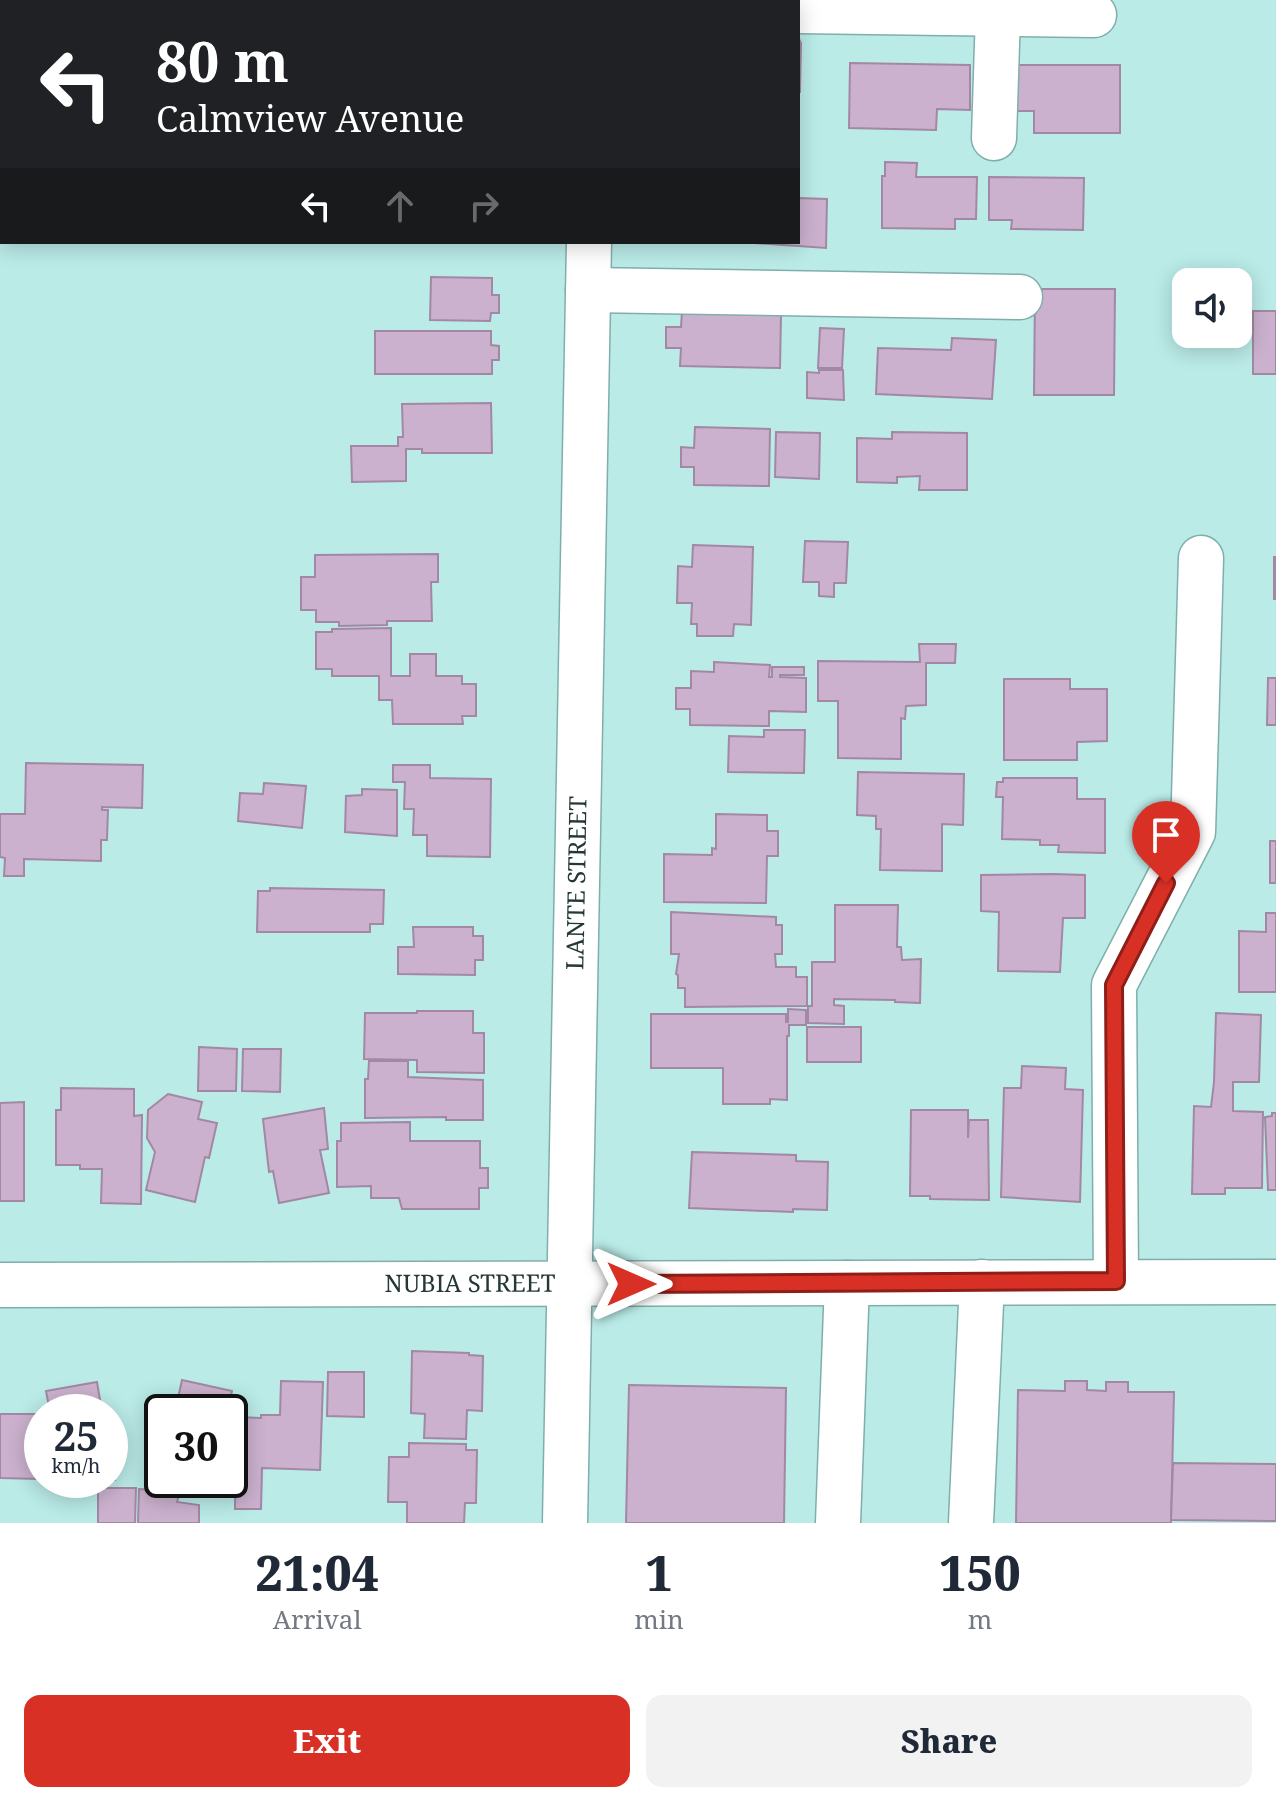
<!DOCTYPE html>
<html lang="en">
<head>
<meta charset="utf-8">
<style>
  body { margin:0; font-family:"Noto Serif",serif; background:#f2f2f3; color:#1f2937; height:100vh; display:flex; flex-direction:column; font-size:30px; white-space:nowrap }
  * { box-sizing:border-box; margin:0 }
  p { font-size:26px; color:#747a83 }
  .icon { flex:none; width:44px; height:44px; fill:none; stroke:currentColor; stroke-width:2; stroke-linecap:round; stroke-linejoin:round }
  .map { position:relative; height:1523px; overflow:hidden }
  .drawer { display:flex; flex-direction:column; background:#fff; flex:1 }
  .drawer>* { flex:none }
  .banner { position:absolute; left:0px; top:0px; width:800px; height:244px; box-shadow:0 4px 20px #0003; background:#202124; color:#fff; overflow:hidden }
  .buttons { position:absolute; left:1172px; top:268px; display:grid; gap:16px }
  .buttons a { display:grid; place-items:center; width:80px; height:80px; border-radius:16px; background:#fff; box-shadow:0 4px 20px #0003; font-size:40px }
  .speed { position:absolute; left:24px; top:1394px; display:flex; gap:16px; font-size:40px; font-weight:700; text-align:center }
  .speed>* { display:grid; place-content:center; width:104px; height:104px; border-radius:50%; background:#fff; box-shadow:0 4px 20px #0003; line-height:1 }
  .speed small { font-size:20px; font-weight:400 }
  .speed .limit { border:4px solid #111; border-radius:12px; background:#fff; color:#111 }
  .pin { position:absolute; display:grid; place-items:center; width:68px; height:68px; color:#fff; margin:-82px -34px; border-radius:50% 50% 50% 0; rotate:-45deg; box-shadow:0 0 8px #0007 }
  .pin .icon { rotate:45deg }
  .me { position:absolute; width:88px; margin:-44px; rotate:90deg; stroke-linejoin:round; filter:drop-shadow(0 0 6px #0008) }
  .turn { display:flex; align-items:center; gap:28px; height:168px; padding:0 24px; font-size:36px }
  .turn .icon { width:104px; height:104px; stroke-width:2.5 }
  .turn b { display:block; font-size:56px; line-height:68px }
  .lanes { display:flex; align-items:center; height:76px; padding:0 24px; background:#0003; justify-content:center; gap:40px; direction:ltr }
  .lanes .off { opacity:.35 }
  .eta { display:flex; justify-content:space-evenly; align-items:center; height:136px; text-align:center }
  .eta b { font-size:48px; font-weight:800; line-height:56px }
  .cta { display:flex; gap:16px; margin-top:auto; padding:16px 24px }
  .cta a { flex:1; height:92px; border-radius:16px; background:#d93025; color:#fff; font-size:32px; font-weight:800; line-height:92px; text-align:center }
  .cta a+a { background:#f2f2f3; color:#1f2937 }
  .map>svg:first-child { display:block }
  .building { fill:#cbb1ce; stroke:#a288a4; stroke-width:2 }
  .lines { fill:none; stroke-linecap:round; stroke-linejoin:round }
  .minor-casing { stroke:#80afab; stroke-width:47 }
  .minor { stroke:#fff; stroke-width:44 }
  .route-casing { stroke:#8d1f18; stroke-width:20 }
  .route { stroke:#d93025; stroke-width:14 }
  .labels { text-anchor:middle; stroke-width:8; stroke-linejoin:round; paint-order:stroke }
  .street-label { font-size:24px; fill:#253837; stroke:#fff }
</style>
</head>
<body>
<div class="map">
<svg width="1276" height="1523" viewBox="0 0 1276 1523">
  <rect width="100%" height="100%" fill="#baebe7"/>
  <g class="building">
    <polygon points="798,37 801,43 800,92 798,92"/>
    <polygon points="850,63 970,65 970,110 937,109 936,130 849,128"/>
    <polygon points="1001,65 1120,65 1120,133 1034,133 1034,111 1001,111"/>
    <polygon points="885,162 917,163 916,177 977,177 976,219 955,219 955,229 882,228 882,176 885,176"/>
    <polygon points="989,177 1084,178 1083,230 1011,229 1012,220 989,220"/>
    <polygon points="798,198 827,199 826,248 754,243 798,242"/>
    <polygon points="431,277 492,278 492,295 499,295 499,313 491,313 490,321 430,320"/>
    <polygon points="1035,289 1115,289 1114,395 1034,395"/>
    <polygon points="682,311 781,314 780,368 680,366 681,348 666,348 666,327 681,327"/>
    <rect x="1253" y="311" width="23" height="63"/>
    <polygon points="820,328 844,329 842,368 818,368"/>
    <polygon points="375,331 491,331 491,345 499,346 499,360 492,360 492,374 375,374"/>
    <polygon points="952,338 996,340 992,399 876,394 878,348 951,350"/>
    <polygon points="819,370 843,370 844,400 807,398 807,372 819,373"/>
    <polygon points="491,403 492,453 422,453 422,449 406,449 406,481 352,482 351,446 398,446 398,437 403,437 402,404"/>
    <polygon points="695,427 770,429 769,486 694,485 694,467 681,467 681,447 694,448"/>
    <polygon points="776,432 820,433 819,479 775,477"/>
    <polygon points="892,432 967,433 967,490 919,490 920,476 897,477 897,483 857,482 857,438 892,439"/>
    <polygon points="805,541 848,542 846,583 834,583 834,597 819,596 819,582 803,582"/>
    <polygon points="693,545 753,547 751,625 734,624 733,636 697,636 697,624 691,624 692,603 677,603 678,566 692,567"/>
    <polygon points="438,554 438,582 431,582 432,621 387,621 387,625 339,626 339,622 316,622 316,610 301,610 301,577 315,577 315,555"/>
    <rect x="1274" y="557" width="2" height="42"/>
    <polygon points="391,628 391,676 410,676 410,654 436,654 436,676 462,676 462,684 476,684 476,716 462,716 463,724 393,724 392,700 379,700 379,676 332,676 332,669 316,669 316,632 332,632 332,629"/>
    <polygon points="919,644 956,644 955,663 926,663 926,705 906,706 905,719 901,718 901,759 838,758 838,701 818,701 818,661 920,662"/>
    <polygon points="714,662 770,665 769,677 772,677 772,667 804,667 804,675 780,675 780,677 806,678 806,712 769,711 769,726 690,725 690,709 676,709 676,688 691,688 691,671 714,672"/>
    <polygon points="1268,678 1276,678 1276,725 1267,725"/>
    <polygon points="1004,679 1070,679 1070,689 1107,689 1107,741 1077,742 1077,760 1004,760"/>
    <polygon points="764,730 805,730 804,773 728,772 729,736 764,737"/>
    <polygon points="26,763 143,765 142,808 102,807 102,810 108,810 107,840 101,840 101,861 24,859 24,876 4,876 5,858 0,857 0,814 25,814"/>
    <polygon points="393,765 430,765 430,778 491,779 490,857 427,856 427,835 413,835 414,809 404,809 405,782 393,782"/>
    <polygon points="858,772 964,774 963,825 942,824 942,871 880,870 881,829 876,829 876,816 857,815"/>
    <polygon points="1003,778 1077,778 1077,799 1105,799 1105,853 1058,852 1059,845 1040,845 1040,840 1002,839 1003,797 996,797 997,782 1003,782"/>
    <polygon points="264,783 306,786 302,828 238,821 240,793 263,794"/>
    <polygon points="362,789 397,790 397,836 345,832 346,796 362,795"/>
    <polygon points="716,814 767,815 767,831 778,831 778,856 767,856 766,903 664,902 664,854 712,855 712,848 716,849"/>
    <rect x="1270" y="841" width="6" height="42"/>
    <polygon points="1053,874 1085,875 1085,918 1063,918 1060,972 998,971 999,912 981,911 981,875"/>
    <polygon points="270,888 384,890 383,924 370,924 370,932 257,932 258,891 270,891"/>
    <polygon points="835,905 898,905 897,947 901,947 902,960 921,959 920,1003 895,1002 895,1000 834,999 834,1005 844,1006 844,1024 808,1023 808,1006 812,1006 812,962 835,962"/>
    <polygon points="671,912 776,917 776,925 782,925 782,954 775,954 776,967 796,967 796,977 807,977 807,1006 685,1007 685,988 678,988 678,975 676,974 679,954 671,954"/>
    <polygon points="1266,913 1276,913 1276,992 1239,992 1239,931 1266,932"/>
    <polygon points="413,927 473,927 473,936 483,936 483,960 475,960 475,975 398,974 398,947 414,947"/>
    <polygon points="788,1009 806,1010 806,1025 789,1025 789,1036 787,1036 787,1100 770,1099 770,1104 723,1104 723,1068 651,1068 651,1014 786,1014 786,1022 788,1022"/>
    <polygon points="417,1011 473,1011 473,1033 484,1033 484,1073 417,1072 417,1060 364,1059 365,1013 417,1013"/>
    <polygon points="1216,1013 1261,1015 1259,1082 1233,1082 1233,1111 1263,1112 1262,1188 1225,1188 1225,1194 1192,1194 1194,1106 1211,1107 1214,1082"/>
    <rect x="807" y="1027" width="54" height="35"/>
    <polygon points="199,1047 237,1049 236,1091 198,1091"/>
    <polygon points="243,1049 281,1049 280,1092 242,1091"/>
    <polygon points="369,1061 408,1061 408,1077 483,1080 483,1120 446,1120 446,1117 365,1118 365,1079 368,1079"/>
    <polygon points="1022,1066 1066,1068 1065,1089 1083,1090 1080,1202 1001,1197 1004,1088 1021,1088"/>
    <polygon points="61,1088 134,1089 134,1116 142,1115 141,1204 101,1203 102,1169 80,1169 80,1165 56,1165 56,1110 61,1110"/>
    <polygon points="168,1094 202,1102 198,1119 217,1123 209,1158 205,1157 195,1202 146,1190 155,1152 147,1138 148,1110"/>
    <polygon points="24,1102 24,1201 0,1201 0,1103"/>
    <polygon points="324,1108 328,1149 320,1150 329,1193 279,1203 273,1171 269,1172 263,1119"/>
    <polygon points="911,1110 968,1110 968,1138 969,1120 988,1120 989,1200 930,1199 930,1196 910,1196"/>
    <polygon points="1272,1113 1276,1113 1276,1190 1268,1190 1265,1117 1272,1116"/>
    <polygon points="410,1122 410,1141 480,1141 480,1168 488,1168 488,1188 479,1188 479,1209 402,1209 399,1198 371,1198 371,1186 337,1187 337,1141 341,1141 341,1123"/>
    <polygon points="692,1152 796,1155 796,1161 828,1162 827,1210 793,1209 793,1212 689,1208"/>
    <polygon points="412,1351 469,1353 469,1355 483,1356 482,1411 467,1410 466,1439 424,1438 425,1414 411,1413"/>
    <polygon points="328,1372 364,1372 364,1417 327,1416"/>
    <polygon points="182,1380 232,1391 227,1412 175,1412"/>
    <polygon points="281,1381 323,1382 320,1470 262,1468 261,1509 235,1509 236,1417 261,1418 261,1415 280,1415"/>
    <polygon points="1065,1381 1087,1381 1087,1390 1106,1391 1106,1382 1128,1382 1128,1392 1174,1392 1171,1523 1016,1523 1018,1390 1065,1391"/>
    <polygon points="97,1382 102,1412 50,1412 46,1391"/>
    <polygon points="629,1385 786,1388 784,1523 626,1523"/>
    <polygon points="0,1414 41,1414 40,1479 0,1478"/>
    <polygon points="409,1443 466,1444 466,1450 477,1450 476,1503 465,1503 464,1523 407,1523 407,1502 388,1502 389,1457 409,1457"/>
    <polygon points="110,1455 115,1480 52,1491 51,1480 110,1480"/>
    <polygon points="1173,1463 1276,1464 1276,1521 1171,1520"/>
    <polygon points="98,1488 136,1488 135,1523 98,1523"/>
    <polygon points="139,1489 180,1492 177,1502 199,1505 199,1523 138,1523"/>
  </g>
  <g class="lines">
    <defs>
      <g id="minor">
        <polyline points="594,2 594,0"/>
        <polyline points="798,11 1094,15"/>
        <polyline points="994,138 998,13"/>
        <polyline points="588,290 1020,297"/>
        <polyline points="1116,1281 1114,985 1193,832 1201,558"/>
        <path id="s1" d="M0,1285L1276,1282"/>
        <path id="s2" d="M565,1523L589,242"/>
        <polyline points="838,1523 847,1283"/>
        <polyline points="971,1523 982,1282"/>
      </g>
    </defs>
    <use href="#minor" class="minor-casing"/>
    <use href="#minor" class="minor"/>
  </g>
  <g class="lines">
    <defs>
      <polyline id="route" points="631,1284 1116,1281 1114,985 1166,883"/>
    </defs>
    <use href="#route" class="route-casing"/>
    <use href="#route" class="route"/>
  </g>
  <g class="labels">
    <g class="street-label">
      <text dy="8" stroke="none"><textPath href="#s2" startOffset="640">LANTE STREET</textPath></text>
      <text dy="8" stroke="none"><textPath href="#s1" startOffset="470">NUBIA STREET</textPath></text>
    </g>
  </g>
</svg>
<div class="buttons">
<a><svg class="icon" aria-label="sound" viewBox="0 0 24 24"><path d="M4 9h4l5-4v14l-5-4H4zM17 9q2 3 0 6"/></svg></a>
</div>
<div class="speed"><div>25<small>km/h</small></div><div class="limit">30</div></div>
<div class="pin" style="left:1166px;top:883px;background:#d93025"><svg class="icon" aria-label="arrive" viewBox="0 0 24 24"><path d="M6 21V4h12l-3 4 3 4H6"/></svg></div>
<svg class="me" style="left:631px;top:1284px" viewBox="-20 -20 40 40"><path d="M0-17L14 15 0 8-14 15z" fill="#d93025" stroke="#fff" stroke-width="4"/></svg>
<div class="banner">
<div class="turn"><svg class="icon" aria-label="left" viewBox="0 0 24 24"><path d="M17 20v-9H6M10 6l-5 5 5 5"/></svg><div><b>80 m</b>Calmview Avenue</div></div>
<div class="lanes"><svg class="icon" aria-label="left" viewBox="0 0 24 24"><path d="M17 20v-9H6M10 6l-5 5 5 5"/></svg><svg class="icon off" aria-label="ahead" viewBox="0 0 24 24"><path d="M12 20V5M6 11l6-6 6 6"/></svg><svg class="icon off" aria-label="right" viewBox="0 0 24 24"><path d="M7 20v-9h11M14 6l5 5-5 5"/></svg></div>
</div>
</div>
<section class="drawer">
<div class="eta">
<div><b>21:04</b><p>Arrival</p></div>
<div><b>1</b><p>min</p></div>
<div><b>150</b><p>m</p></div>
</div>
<div class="cta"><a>Exit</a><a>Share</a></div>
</section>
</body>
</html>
